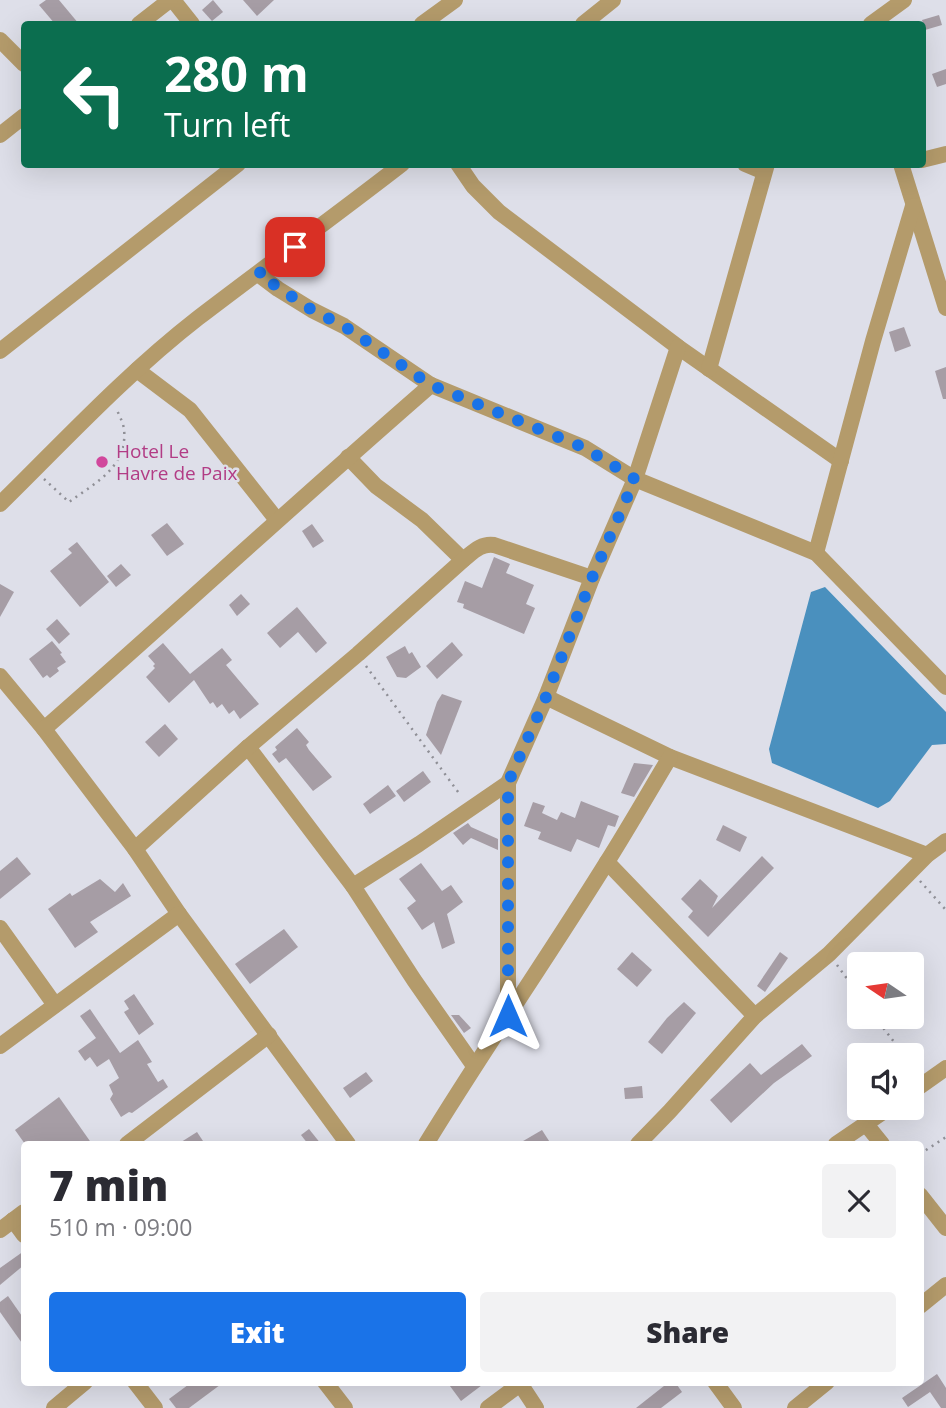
<!DOCTYPE html>
<html lang="en">
<head>
<meta charset="utf-8">
<style>
  body { margin:0; font-family:"Open Sans",sans-serif; background:#f2f2f3; color:#2b2b33; height:100vh; display:flex; flex-direction:column; font-size:26px; white-space:nowrap }
  * { box-sizing:border-box; margin:0 }
  p { font-size:23px; color:#7c7c81 }
  .icon { flex:none; width:38px; height:38px; fill:none; stroke:currentColor; stroke-width:2; stroke-linecap:round; stroke-linejoin:round }
  .map { position:relative; flex:1; overflow:hidden }
  .side { position:absolute; left:21px; top:1141px; width:903px; height:245px; display:flex; flex-direction:column; background:#fff; border-radius:7px; box-shadow:0 7px 28px #0002 }
  .side>* { flex:none }
  .banner { position:absolute; left:21px; top:21px; width:905px; height:147px; border-radius:7px; box-shadow:0 7px 28px #0002; background:#0b6e4f; color:#fff; overflow:hidden }
  .needle { width:46px; rotate:283deg }
  .buttons { position:absolute; left:847px; top:952px; display:grid; gap:14px }
  .buttons a { display:grid; place-items:center; width:77px; height:77px; border-radius:7px; background:#fff; box-shadow:0 7px 28px #0002; font-size:35px }
  .pin { position:absolute; display:grid; place-items:center; width:60px; height:60px; color:#fff; margin:-30px; border-radius:14px; box-shadow:0 4px 10px #0006 }
  .me { position:absolute; width:77px; margin:-38px; rotate:0deg; stroke-linejoin:round; filter:drop-shadow(0 0 5px #0008) }
  .turn { display:flex; align-items:center; gap:24px; height:147px; padding:0 28px; font-size:32px }
  .turn .icon { width:91px; height:91px; stroke-width:2.5 }
  .turn b { display:block; font-size:49px; line-height:60px }
  .round { display:grid; place-items:center; flex:none; width:74px; height:74px; border-radius:7px; background:#f2f2f3 }
  .overview { display:flex; align-items:center; justify-content:space-between; height:119px; padding:0 28px }
  h1 { font-size:42px; font-weight:800; line-height:52px }
  .cta { display:flex; gap:14px; margin-top:auto; padding:14px 28px }
  .cta a { flex:1; height:80px; border-radius:7px; background:#1a73e8; color:#fff; font-size:28px; font-weight:800; line-height:80px; text-align:center }
  .cta a+a { background:#f2f2f3; color:#2b2b33 }
  .map>svg:first-child { display:block }
  .water { fill:#4a90be }
  .building { fill:#a69da5 }
  .lines { fill:none; stroke-linecap:round; stroke-linejoin:round }
  .path { stroke:#8f8f96; stroke-width:2.5; stroke-dasharray:2 5; stroke-linecap:butt }
  .minor { stroke:#b49b6b; stroke-width:16 }
  .route { stroke:#1a73e8; stroke-width:12; stroke-dasharray:0 21.6 }
  .hotel-dot { fill:#d1479c; stroke:#dedfe9; stroke-width:2.5 }
  .labels { text-anchor:middle; stroke-width:5; stroke-linejoin:round; paint-order:stroke }
  .hotel-label { font-size:19px; fill:#b23c85; stroke:#dedfe9; text-anchor:start }
</style>
</head>
<body>
<div class="map">
<svg width="946" height="1408" viewBox="0 0 946 1408">
  <rect width="100%" height="100%" fill="#dedfe9"/>
  <polygon class="water" points="825,587 946,712 946,744 932,745 890,801 878,808 772,763 769,749 811,592"/>
  <g class="building">
    <polygon points="46,0 59,0 79,24 55,24 39,5"/>
    <polygon points="213,0 223,12 212,21 202,10"/>
    <polygon points="243,0 274,0 257,16"/>
    <polygon points="939,15 942,25 925,30 922,20"/>
    <polygon points="946,69 946,84 937,87 932,74"/>
    <polygon points="904,327 911,346 895,352 889,332"/>
    <polygon points="946,367 946,399 943,399 935,371"/>
    <polygon points="167,523 184,544 167,556 151,535"/>
    <polygon points="312,524 324,541 313,548 302,531"/>
    <polygon points="77,542 109,582 80,607 50,571 72,553 68,549"/>
    <polygon points="494,557 510,564 506,573 534,585 526,604 535,608 524,634 463,608 464,604 457,602 465,581 482,588"/>
    <polygon points="121,564 131,575 116,587 107,576"/>
    <polygon points="0,584 14,592 0,617"/>
    <polygon points="241,594 250,604 237,616 229,605"/>
    <polygon points="297,607 327,643 316,653 298,632 280,648 267,633"/>
    <polygon points="57,619 70,634 59,644 46,629"/>
    <polygon points="52,641 62,653 60,654 66,662 57,668 59,671 50,678 47,675 43,678 29,659"/>
    <polygon points="452,642 463,655 437,679 426,666"/>
    <polygon points="163,643 190,674 222,648 232,660 226,665 259,704 240,719 234,710 229,714 222,704 217,708 213,702 210,704 194,680 169,703 146,677 155,668 153,666 155,664 148,656"/>
    <polygon points="405,646 409,654 412,652 421,667 406,678 397,677 386,657"/>
    <polygon points="442,694 462,701 441,755 426,735 437,702"/>
    <polygon points="165,724 178,739 159,757 145,742"/>
    <polygon points="297,728 309,742 306,745 309,750 332,777 313,791 286,758 279,763 272,754 277,750 275,747"/>
    <polygon points="634,763 653,765 634,797 621,793"/>
    <polygon points="423,771 431,782 404,802 396,791"/>
    <polygon points="388,785 396,796 370,814 363,804"/>
    <polygon points="581,801 619,816 615,827 608,825 599,848 577,839 571,852 538,839 541,832 524,826 533,802 545,806 542,813 557,820 561,812 575,818"/>
    <polygon points="468,823 471,827 498,839 498,850 471,838 463,845 453,833"/>
    <polygon points="723,825 747,837 740,852 716,840"/>
    <polygon points="762,856 774,868 708,937 688,917 693,911 681,899 700,879 718,896 712,908"/>
    <polygon points="17,857 31,874 0,899 0,871"/>
    <polygon points="421,863 442,891 451,885 463,902 447,914 455,943 442,949 434,922 422,930 407,908 416,901 399,879"/>
    <polygon points="100,879 115,892 123,883 131,896 90,922 98,932 75,948 48,909 70,893 72,896"/>
    <polygon points="284,929 298,947 250,984 235,964"/>
    <polygon points="632,952 652,970 637,987 617,969"/>
    <polygon points="780,952 788,958 765,992 757,986"/>
    <polygon points="134,994 154,1024 139,1035 124,1012 129,1009 124,1001"/>
    <polygon points="684,1002 696,1013 662,1054 648,1042 667,1018"/>
    <polygon points="90,1009 120,1053 138,1040 152,1062 147,1064 158,1082 163,1079 168,1087 132,1113 129,1112 121,1117 110,1099 113,1094 109,1085 119,1078 109,1059 97,1067 90,1057 85,1061 78,1051 96,1038 80,1016"/>
    <polygon points="451,1015 459,1015 471,1028 464,1033"/>
    <polygon points="802,1044 812,1056 774,1083 731,1123 710,1100 750,1063 761,1075"/>
    <polygon points="366,1072 373,1081 350,1098 343,1088"/>
    <polygon points="642,1086 643,1098 625,1099 624,1088"/>
    <polygon points="59,1097 92,1144 25,1144 15,1130"/>
    <polygon points="309,1129 321,1144 308,1144 301,1135"/>
    <polygon points="542,1130 551,1144 518,1144"/>
    <polygon points="197,1132 205,1144 178,1144"/>
    <polygon points="24,1251 24,1265 0,1285 0,1268"/>
    <polygon points="8,1296 24,1319 24,1346 0,1312 0,1302"/>
    <polygon points="937,1374 946,1388 946,1408 941,1408 930,1392 908,1407 902,1398"/>
    <polygon points="192,1382 224,1382 189,1408 176,1408 169,1399"/>
    <polygon points="447,1382 486,1382 461,1401"/>
    <polygon points="669,1382 675,1382 682,1392 661,1408 636,1408"/>
  </g>
  <g class="lines">
    <g class="path">
      <path d="M44,479L69,502C95,483 128,467 124,429C123,422 119,415 116,408"/>
      <polyline points="366,666 461,796"/>
      <polyline points="920,881 946,910"/>
      <polyline points="837,965 859,995"/>
      <polyline points="875,1017 904,1055"/>
      <polyline points="920,1154 946,1137"/>
    </g>
    <g class="minor">
      <polyline points="173,0 192,24"/>
      <polyline points="139,24 170,0"/>
      <polyline points="422,24 455,0"/>
      <polyline points="583,24 613,0"/>
      <polyline points="871,24 904,0"/>
      <polyline points="0,40 24,64"/>
      <polyline points="0,135 24,116"/>
      <polyline points="922,160 946,154"/>
      <polyline points="458,164 473,186 499,212 678,347 841,461"/>
      <polyline points="745,164 764,172"/>
      <polyline points="901,164 946,308"/>
      <polyline points="258,274 278,289 312,310 344,326 431,385 585,448 635,479 816,553 946,687"/>
      <polyline points="0,351 238,164"/>
      <polyline points="709,369 767,164"/>
      <polyline points="137,370 190,410 277,520"/>
      <polyline points="348,457 376,486 422,520 463,560"/>
      <path d="M0,504C64,441 126,374 198,318C266,266 335,216 402,164"/>
      <polyline points="816,553 873,341 913,206"/>
      <polyline points="0,676 44,729 135,849 179,914 348,1144"/>
      <polyline points="546,697 670,757 927,855"/>
      <path d="M44,729C174,615 301,498 431,385"/>
      <polyline points="248,747 353,886 414,980 474,1066"/>
      <path d="M135,849L248,747L358,654L463,560C473,552 481,543 494,545L592,578"/>
      <polyline points="607,862 755,1016"/>
      <polyline points="353,886 419,844 508,783 546,697 592,578 635,479 678,347"/>
      <polyline points="0,928 55,1005"/>
      <polyline points="508,1015 508,783"/>
      <polyline points="0,1046 179,914"/>
      <polyline points="912,1092 946,1068"/>
      <polyline points="865,1123 882,1144"/>
      <polyline points="127,1144 269,1035"/>
      <path d="M426,1144C484,1049 548,957 607,862C629,827 649,792 670,757"/>
      <polyline points="638,1144 670,1111 755,1016 829,954 927,855 946,841"/>
      <polyline points="836,1144 889,1108"/>
      <polyline points="920,1195 946,1228"/>
      <polyline points="13,1220 24,1235"/>
      <polyline points="0,1230 24,1212"/>
      <polyline points="920,1306 946,1285"/>
      <polyline points="135,1382 155,1408"/>
      <polyline points="325,1382 345,1408"/>
      <polyline points="519,1382 536,1408"/>
      <polyline points="715,1382 734,1408"/>
      <polyline points="54,1408 85,1382"/>
      <polyline points="488,1408 520,1384"/>
      <polyline points="795,1408 827,1382"/>
    </g>
  </g>
  <g class="lines">
    <polyline class="route" points="295,247 258,274 312,310 344,326 431,385 585,448 635,479 592,578 546,697 508,783 508,1016"/>
  </g>
  <circle class="hotel-dot" cx="102" cy="462" r="7"/>
  <g class="labels">
    <g class="hotel-label">
      <text x="116" y="458">Hotel Le<tspan x="116" dy="22">Havre de Paix</tspan></text>
    </g>
  </g>
</svg>
<div class="buttons">
<a><svg class="needle" viewBox="-14 -14 28 28"><path d="M0-13l5 13h-10z" fill="#e53935"/><path d="M0 13l5-13h-10z" fill="#7c7c81"/></svg></a>
<a><svg class="icon" aria-label="sound" viewBox="0 0 24 24"><path d="M4 9h4l5-4v14l-5-4H4zM17 9q2 3 0 6"/></svg></a>
</div>
<div class="pin" style="left:295px;top:247px;background:#d93025"><svg class="icon" aria-label="arrive" viewBox="0 0 24 24"><path d="M6 21V4h12l-3 4 3 4H6"/></svg></div>
<svg class="me" style="left:508px;top:1016px" viewBox="-20 -20 40 40"><path d="M0-17L14 15 0 8-14 15z" fill="#1a73e8" stroke="#fff" stroke-width="4"/></svg>
<div class="banner">
<div class="turn"><svg class="icon" aria-label="left" viewBox="0 0 24 24"><path d="M17 20v-9H6M10 6l-5 5 5 5"/></svg><div><b>280 m</b>Turn left</div></div>
</div>
<section class="side">
<div class="overview"><div><h1>7 min</h1><p>510 m · 09:00</p></div><a class="round"><svg class="icon" aria-label="close" viewBox="0 0 24 24"><path d="M6 6l12 12M18 6L6 18"/></svg></a></div>
<div class="cta"><a>Exit</a><a>Share</a></div>
</section>
</div>
</body>
</html>
